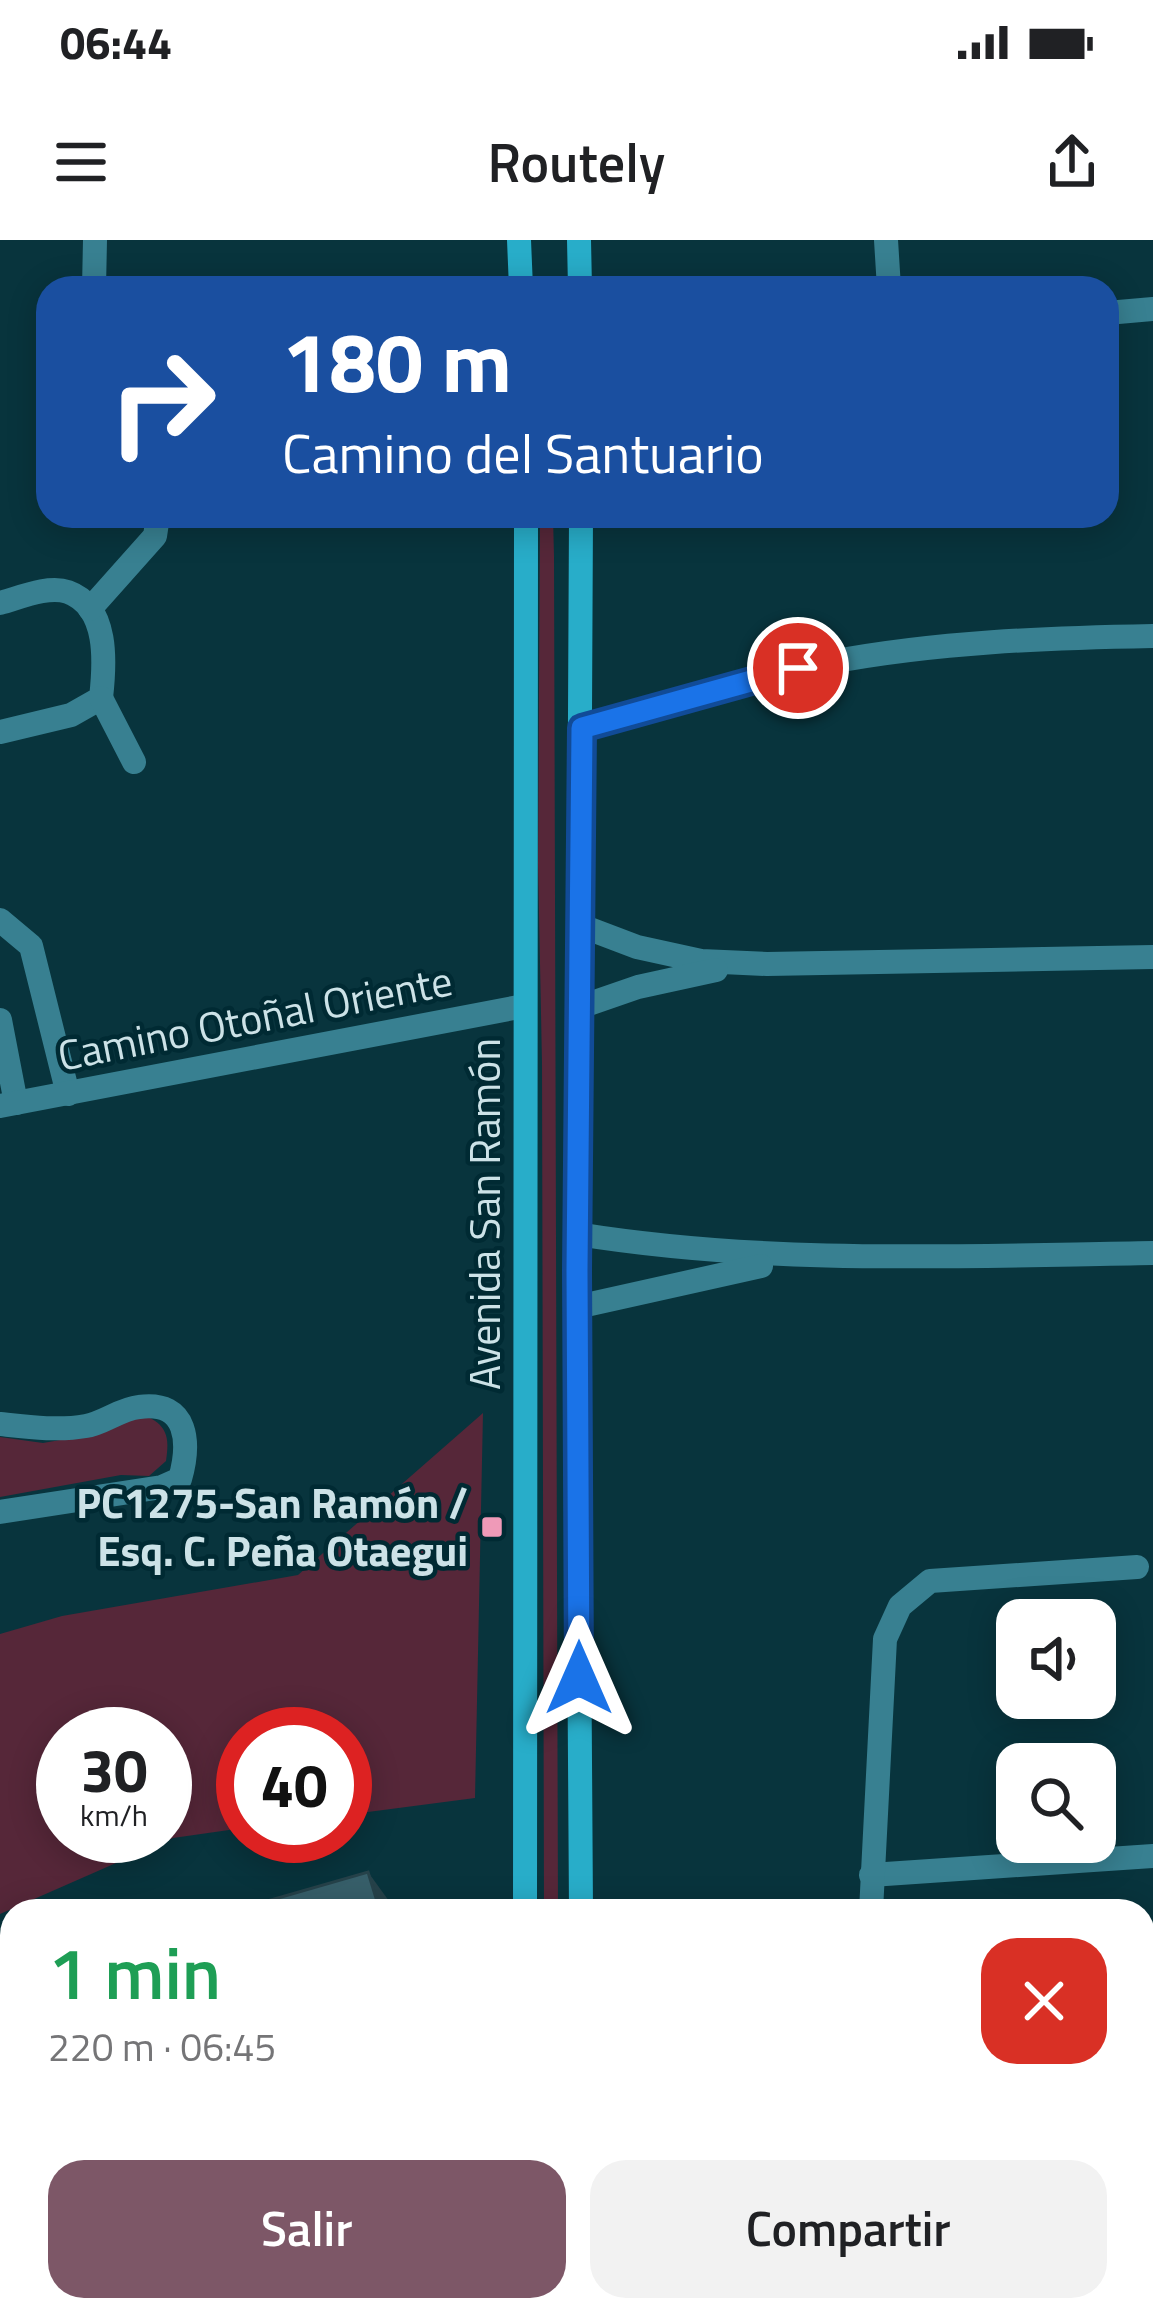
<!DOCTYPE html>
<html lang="es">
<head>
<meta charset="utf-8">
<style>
  body { margin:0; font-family:"Titillium Web",sans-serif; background:#f2f2f2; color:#202124; height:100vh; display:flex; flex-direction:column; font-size:45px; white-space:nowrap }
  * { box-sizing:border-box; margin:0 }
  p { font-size:39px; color:#757577 }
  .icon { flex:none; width:66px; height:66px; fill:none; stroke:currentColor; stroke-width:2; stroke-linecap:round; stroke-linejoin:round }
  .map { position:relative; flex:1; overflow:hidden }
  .panel { position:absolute; left:0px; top:1659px; width:1155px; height:423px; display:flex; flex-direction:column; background:#fff; border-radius:36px 36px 0 0; box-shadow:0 6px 30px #0003 }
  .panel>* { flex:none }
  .guide { position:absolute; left:36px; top:36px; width:1083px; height:252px; border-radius:36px; box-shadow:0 6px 30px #0003; background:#1a4fa0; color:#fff; overflow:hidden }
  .controls { position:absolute; left:996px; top:1359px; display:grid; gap:24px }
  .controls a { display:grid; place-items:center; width:120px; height:120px; border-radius:24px; background:#fff; box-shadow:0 6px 30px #0003; font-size:60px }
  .speed { position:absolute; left:36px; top:1467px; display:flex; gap:24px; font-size:60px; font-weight:700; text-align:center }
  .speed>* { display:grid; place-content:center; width:156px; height:156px; border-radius:50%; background:#fff; box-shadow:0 6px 30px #0003; line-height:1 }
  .speed small { font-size:30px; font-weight:400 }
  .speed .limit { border:18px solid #d22; background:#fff; color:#111 }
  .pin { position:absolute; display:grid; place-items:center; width:102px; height:102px; color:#fff; margin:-51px; border:6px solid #fff; border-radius:50%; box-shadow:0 3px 12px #0007 }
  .me { position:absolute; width:132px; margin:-66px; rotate:0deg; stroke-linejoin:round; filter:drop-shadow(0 0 9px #0008) }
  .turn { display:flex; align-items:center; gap:42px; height:252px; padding:0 48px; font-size:54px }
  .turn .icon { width:156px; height:156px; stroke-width:2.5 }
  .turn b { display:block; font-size:84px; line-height:102px }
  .round { display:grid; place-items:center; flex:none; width:126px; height:126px; border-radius:36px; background:#f2f2f2 }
  .head { display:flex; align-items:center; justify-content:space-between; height:204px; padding:0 48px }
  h1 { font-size:72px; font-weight:600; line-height:90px; color:#1e9e55 }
  .primary-button { display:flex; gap:24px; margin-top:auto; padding:24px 48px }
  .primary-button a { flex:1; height:138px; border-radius:36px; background:#7d5767; color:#fff; font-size:48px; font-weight:600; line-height:138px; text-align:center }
  .primary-button a+a { background:#f2f2f2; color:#202124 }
  .status { display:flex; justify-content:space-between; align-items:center; height:84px; padding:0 60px; background:#fff; direction:ltr }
  .status svg { height:33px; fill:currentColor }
  header { display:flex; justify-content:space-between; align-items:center; height:156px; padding:0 48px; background:#fff; font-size:54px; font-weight:600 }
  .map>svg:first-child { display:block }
  .green { fill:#562739; fill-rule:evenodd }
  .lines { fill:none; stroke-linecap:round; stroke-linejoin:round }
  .path { stroke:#65878e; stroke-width:6; stroke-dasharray:9 6; stroke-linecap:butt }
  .street { stroke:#388091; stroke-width:24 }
  .secondary { stroke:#28adc9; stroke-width:24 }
  .wall { fill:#2f525b }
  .shaded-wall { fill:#26424a }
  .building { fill:#375f6a; stroke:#26424a; stroke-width:3 }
  .route-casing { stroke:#114b97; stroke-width:30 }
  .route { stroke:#1a73e8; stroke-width:21 }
  .poi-dot { fill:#ef9ab8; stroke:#002a33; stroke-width:4.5 }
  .labels { text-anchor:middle; stroke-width:9; stroke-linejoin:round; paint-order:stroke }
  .street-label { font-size:42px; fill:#cce2e7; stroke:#002a33 }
  .poi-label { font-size:42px; font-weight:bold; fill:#cce2e7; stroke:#002a33; text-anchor:end }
</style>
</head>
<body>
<div class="status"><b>06:44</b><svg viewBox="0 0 49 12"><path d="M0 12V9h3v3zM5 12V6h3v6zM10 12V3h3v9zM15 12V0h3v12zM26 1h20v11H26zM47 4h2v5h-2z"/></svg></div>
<header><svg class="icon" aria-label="menu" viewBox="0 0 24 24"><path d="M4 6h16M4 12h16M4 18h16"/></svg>Routely<svg class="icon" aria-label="share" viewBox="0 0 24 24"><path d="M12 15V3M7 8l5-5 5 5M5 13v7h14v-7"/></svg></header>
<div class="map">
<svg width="1153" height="2080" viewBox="0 0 1153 2080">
  <rect width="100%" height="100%" fill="#08343d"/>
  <g class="green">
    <polygon points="540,276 553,276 554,316 558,1671 544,1671 542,823 538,624"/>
    <path d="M483,1173L475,1558L345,1575V1494H243V1588L173,1598L0,1674V1394L62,1376L298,1335ZM63,1494H165V1596H63Z"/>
    <path d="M143,1175C167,1184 170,1197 166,1221L149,1236L121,1235L0,1257V1197L43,1203L94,1194Z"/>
    <polygon points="1143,2012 1153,2012 1153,2080 607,2080 607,2070 1143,2070"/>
  </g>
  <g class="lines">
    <g class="path">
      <polyline points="1143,1894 1153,1894"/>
      <polyline points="0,1949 12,1947"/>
      <polyline points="1143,2031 1153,2032"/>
      <polyline points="1011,2070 1075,2080"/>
      <polyline points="724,2080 725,2070"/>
    </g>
    <g class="street">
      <polyline points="886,0 889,48"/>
      <polyline points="94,48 95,0"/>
      <polyline points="1107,73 1153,69"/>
      <path d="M0,363C19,358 48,345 68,352C109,367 105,423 101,458L71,475L0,492"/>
      <polyline points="90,369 155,296 158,276"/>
      <polyline points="101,458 134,522"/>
      <path d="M582,488C664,464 747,437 831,422C938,402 1045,398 1153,396"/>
      <polyline points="0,680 31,706 68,854"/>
      <polyline points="579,685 637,707 701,721 767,724 1153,717"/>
      <polyline points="580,767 638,747 716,730"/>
      <polyline points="0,780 16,863"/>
      <polyline points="0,866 524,766"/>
      <path d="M577,994C771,1025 958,1016 1153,1013"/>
      <polyline points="577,1067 761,1026"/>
      <path d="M0,1184C28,1187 58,1191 86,1186C104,1183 120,1169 139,1167C189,1160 190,1204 180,1239L162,1247L0,1272"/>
      <polyline points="871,1635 1153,1616"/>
      <polyline points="871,1671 885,1399 900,1366 930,1341 1137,1327"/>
    </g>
    <g class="secondary">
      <polyline points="519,0 521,48"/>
      <polyline points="579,0 580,48"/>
      <polyline points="525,1671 526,276"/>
      <polyline points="581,1671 577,1067 581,276"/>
      <polyline points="1143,1940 1153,1940"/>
      <polyline points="0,1989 12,1987"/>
      <polyline points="1143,1992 1153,1992"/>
      <polyline points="0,2056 12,2055"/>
      <polyline points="590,2070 590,2080"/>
    </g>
  </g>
  <polygon class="wall" points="12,1735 12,1870 0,1874 0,1738"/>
  <polygon class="shaded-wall" points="368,1632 389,1661 392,1671 380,1671"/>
  <g class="building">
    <polygon points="368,1632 380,1671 233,1671"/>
    <polygon points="12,1735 12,1835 0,1839 0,1738"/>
  </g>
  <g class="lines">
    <defs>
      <polyline id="route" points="579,1438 577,1030 582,488 798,428"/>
    </defs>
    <use href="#route" class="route-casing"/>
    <use href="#route" class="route"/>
  </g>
  <rect class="poi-dot" x="480" y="1275" width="24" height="24" rx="6"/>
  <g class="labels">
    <g class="street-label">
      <text transform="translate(255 778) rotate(-11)" y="15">Camino Otoñal Oriente</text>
      <text transform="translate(485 974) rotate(-90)" y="15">Avenida San Ramón</text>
    </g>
    <g class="poi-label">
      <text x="468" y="1278">PC1275-San Ramón /<tspan x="468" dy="48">Esq. C. Peña Otaegui</tspan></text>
    </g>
  </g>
</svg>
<div class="controls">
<a><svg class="icon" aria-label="sound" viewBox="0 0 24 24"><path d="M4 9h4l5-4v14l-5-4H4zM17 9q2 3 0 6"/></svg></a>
<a><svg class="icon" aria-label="search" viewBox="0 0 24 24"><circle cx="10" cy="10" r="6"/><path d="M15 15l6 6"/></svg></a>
</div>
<div class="speed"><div>30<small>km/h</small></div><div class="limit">40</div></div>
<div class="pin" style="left:798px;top:428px;background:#d93025"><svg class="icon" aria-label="arrive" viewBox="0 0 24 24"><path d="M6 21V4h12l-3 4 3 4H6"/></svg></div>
<svg class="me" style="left:579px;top:1438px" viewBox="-20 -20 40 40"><path d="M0-17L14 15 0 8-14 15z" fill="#1a73e8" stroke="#fff" stroke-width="4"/></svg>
<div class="guide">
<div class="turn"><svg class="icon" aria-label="right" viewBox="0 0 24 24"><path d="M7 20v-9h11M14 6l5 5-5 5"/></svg><div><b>180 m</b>Camino del Santuario</div></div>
</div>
<section class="panel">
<div class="head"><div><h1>1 min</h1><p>220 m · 06:45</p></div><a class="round" style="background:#d93025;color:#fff"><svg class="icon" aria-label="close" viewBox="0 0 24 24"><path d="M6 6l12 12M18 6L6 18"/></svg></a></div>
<div class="primary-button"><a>Salir</a><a>Compartir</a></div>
</section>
</div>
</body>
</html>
